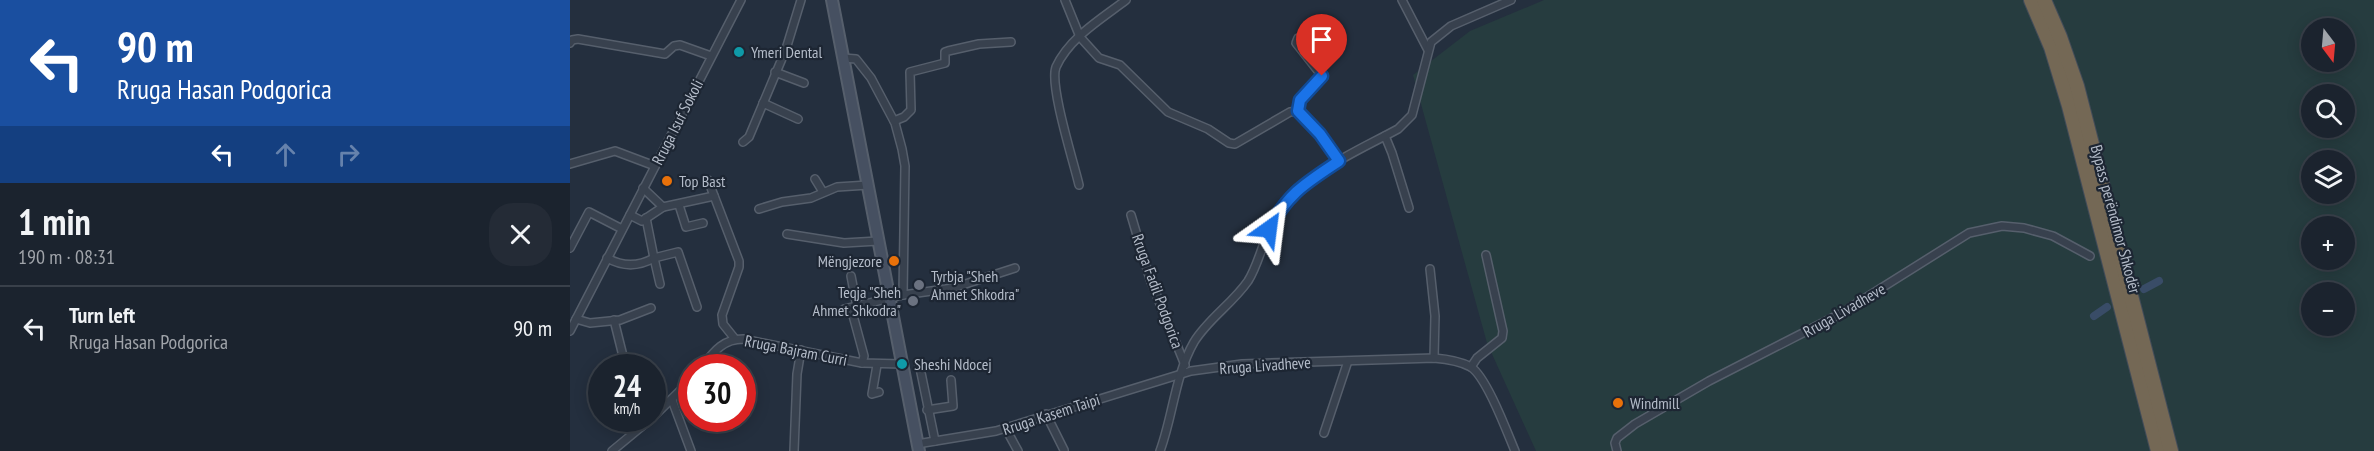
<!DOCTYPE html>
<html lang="en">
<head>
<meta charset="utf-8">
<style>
  body { margin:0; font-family:"PT Sans Narrow",sans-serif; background:#242b36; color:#f1f3f6; height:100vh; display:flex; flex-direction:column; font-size:22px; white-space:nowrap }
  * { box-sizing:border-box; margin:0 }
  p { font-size:20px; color:#a0a4aa }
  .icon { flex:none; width:33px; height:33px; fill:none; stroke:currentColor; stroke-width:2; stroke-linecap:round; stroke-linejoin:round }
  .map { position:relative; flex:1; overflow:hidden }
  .panel { display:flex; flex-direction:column; background:#1b232e; width:570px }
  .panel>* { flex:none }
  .hud { background:#1a4fa0; color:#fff; overflow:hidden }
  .needle { width:39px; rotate:164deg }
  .tools { position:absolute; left:1731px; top:18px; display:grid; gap:12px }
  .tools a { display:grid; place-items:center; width:54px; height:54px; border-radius:50%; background:#1b232e; box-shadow:0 3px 15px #0003,0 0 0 2px #39404a; font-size:30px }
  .speed { position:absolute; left:18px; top:354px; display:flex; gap:12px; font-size:30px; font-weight:700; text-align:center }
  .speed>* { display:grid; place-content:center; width:78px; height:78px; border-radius:50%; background:#1b232e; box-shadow:0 3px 15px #0003,0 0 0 2px #39404a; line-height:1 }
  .speed small { font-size:15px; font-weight:400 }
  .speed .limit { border:9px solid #d22; background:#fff; color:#111 }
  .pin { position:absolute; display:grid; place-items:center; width:51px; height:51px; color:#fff; margin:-62px -26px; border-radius:50% 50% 50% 0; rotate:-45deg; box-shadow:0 0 6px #0007 }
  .pin .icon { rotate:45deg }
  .me { position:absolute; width:66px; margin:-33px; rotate:31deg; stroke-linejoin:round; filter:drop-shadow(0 0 4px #0008) }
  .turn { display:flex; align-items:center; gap:21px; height:126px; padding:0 18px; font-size:27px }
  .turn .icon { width:78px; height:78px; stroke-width:2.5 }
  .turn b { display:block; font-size:42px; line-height:51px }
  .lanes { display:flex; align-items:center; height:57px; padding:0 18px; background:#0003; justify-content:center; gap:30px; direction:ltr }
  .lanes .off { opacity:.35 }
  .round { display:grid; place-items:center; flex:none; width:63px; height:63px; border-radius:24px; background:#242b36 }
  .summary { display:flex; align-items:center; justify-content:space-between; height:102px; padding:0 18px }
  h1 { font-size:36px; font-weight:800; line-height:45px }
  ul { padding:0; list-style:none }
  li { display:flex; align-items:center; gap:18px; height:84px; padding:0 18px; border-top:2px solid #39404a }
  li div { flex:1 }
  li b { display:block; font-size:22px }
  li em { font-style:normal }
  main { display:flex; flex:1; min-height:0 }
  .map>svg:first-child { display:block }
  .green { fill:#263c3f; fill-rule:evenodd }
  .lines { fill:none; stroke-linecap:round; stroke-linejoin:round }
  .canal { stroke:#394c67; stroke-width:8 }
  .street-casing { stroke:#565f6c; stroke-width:10 }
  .secondary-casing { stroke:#565f6c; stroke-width:14 }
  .highway-casing { stroke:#434c59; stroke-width:16 }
  .street { stroke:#38414e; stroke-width:7 }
  .secondary { stroke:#465061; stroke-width:10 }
  .highway { stroke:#746855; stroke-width:14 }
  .route-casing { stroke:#114b97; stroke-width:15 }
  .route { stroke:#1a73e8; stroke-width:10 }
  .culture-dot { fill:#0f9aa8; stroke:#1d2633; stroke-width:2 }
  .food-dot { fill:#e8710a; stroke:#1d2633; stroke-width:2 }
  .worship-dot { fill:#6b7280; stroke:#1d2633; stroke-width:2 }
  .labels { text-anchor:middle; stroke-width:4.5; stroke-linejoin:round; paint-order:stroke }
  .poi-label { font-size:16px; fill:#b4bcc9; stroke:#1d2633; text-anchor:start }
  .street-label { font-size:16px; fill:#b4bcc9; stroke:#1d2633 }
</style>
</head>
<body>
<main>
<section class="panel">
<div class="hud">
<div class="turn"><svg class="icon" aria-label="left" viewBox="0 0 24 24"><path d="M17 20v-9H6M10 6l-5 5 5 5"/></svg><div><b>90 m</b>Rruga Hasan Podgorica</div></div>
<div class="lanes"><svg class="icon" aria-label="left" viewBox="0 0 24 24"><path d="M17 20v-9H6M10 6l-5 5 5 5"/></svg><svg class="icon off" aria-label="ahead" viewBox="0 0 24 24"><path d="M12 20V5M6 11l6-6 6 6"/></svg><svg class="icon off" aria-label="right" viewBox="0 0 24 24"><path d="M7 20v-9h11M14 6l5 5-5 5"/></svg></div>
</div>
<div class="summary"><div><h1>1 min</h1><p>190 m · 08:31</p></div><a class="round"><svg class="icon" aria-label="close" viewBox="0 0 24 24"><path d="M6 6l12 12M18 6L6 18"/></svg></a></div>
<ul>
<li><svg class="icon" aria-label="left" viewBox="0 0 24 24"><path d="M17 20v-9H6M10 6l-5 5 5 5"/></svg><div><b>Turn left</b><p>Rruga Hasan Podgorica</p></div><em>90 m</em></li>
</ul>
</section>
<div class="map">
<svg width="1804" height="451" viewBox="0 0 1804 451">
  <rect width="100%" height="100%" fill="#242f3e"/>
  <path class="green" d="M974,0H1804V451H966L917,343L843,75L900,31ZM1742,28H1774V62H1742ZM1742,94H1774V128H1742ZM1742,160H1774V194H1742ZM1742,226H1774V260H1742ZM1742,292H1774V326H1742Z"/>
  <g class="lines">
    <g class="canal">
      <polyline points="1574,289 1589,281"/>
      <polyline points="1524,316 1537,307"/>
    </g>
    <defs>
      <g id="street">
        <polyline points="495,0 510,37 529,58 550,65 598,112 638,129 659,143 665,144 720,112 728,111 750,134 769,161"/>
        <polyline points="832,0 858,50"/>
        <path d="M728,38L726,43L752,76C745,89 729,95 728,111"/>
        <polyline points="0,43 2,40 8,39 95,54 104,46 110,45 141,56"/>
        <polyline points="273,58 286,59 301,78 325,123 332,149 335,166 333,295"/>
        <polyline points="205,72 234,83"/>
        <polyline points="193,103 228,119"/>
        <polyline points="324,121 334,117 341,110 340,72 375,63 375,52 378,51 409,44 441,42"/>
        <polyline points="815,136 822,153 839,208"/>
        <polyline points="173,142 179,137 216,49 231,0"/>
        <polyline points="0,164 45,151 85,166"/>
        <polyline points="245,179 253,192"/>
        <polyline points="138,180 169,261 169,267 152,315 153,324 165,339"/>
        <path d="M509,185C504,163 479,85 486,67C499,38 531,19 556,0"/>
        <polyline points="73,188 93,207"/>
        <polyline points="109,205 116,227 133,223"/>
        <polyline points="189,209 212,202 241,198 267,187 298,185"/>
        <polyline points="60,215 72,221 93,207 144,196"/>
        <polyline points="561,215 580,279 615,365"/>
        <polyline points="217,234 274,243 308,241"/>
        <polyline points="0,248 19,212 52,229"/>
        <path d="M37,258C53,267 68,267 84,258L76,218"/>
        <polyline points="860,269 865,316 864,358"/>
        <polyline points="281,276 287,307"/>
        <polyline points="90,284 84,258 108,252 127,307"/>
        <polyline points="281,308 294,356 292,363"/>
        <polyline points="274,309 333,295 383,288 445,268"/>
        <polyline points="6,319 20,323 50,320 81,308"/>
        <polyline points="44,320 56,368"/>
        <polyline points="0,331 171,0"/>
        <polyline points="349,363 365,441"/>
        <polyline points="307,365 302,394 309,392"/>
        <polyline points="901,367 907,358 932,338 933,331 916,255"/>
        <path d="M131,368C143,353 152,339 173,339L292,363L332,364"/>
        <polyline points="102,400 121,451"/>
        <polyline points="357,410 383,406 381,380"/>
        <polyline points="476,414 494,450"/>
        <polyline points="82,418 122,379"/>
        <polyline points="436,429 448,451"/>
        <polyline points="754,433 778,361"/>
        <path d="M347,444L426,431L621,371L672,364L864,358C876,359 890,361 901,367C917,378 937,432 945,451"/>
        <polyline points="42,451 82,418"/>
        <polyline points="224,451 227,374 231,350"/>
        <path d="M590,451C603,416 605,375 624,342C638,319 662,304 678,281C690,262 693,238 705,218C731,174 784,153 828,129L842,115L861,42L881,26L941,0"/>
        <polyline points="1047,451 1045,443 1047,438 1065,424 1139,381 1270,314 1399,233 1432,226 1454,228 1483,236 1520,256"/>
      </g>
      <polyline id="secondary" points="262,0 349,451"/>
      <g id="highway">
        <polyline points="1461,0 1481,47 1499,106 1588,451"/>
        <polyline points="1474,0 1490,37 1507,86 1601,451"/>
      </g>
    </defs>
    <use href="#street" class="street-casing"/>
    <use href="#secondary" class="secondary-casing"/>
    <use href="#highway" class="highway-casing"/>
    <use href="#street" class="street"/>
    <use href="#secondary" class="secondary"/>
    <use href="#highway" class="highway"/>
  </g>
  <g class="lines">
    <defs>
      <path id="route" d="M699,229C718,193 736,183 769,161L750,134L728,111L730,100L752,76"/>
    </defs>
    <use href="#route" class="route-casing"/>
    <use href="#route" class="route"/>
  </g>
  <g class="culture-dot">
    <circle cx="169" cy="52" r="6"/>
    <circle cx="332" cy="364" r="6"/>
  </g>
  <g class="food-dot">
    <circle cx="97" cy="181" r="6"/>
    <circle cx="324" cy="261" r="6"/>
    <circle cx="1048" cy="403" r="6"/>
  </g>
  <g class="worship-dot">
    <circle cx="349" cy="285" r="6"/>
    <circle cx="343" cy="301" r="6"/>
  </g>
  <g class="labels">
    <g class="poi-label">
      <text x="181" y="58">Ymeri Dental</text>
      <text x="109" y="187">Top Bast</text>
      <text x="312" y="267" text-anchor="end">Mëngjezore</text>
      <text x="361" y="282">Tyrbja "Sheh<tspan x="361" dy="18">Ahmet Shkodra"</tspan></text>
      <text x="331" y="298" text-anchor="end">Teqja "Sheh<tspan x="331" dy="18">Ahmet Shkodra"</tspan></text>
      <text x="344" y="370">Sheshi Ndocej</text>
      <text x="1060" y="409">Windmill</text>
    </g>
    <g class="street-label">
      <text transform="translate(107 122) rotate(-63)" y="6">Rruga Isuf Sokoli</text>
      <text transform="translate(1546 219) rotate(75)" y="6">Bypass perëndimor Shkodër</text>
      <text transform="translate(588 291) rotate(70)" y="6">Rruga Fadil Podgorica</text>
      <text transform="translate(1274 310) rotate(-30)" y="6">Rruga Livadheve</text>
      <text transform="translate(226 350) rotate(11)" y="6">Rruga Bajram Curri</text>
      <text transform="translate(695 365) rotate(-4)" y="6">Rruga Livadheve</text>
      <text transform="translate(481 414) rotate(-18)" y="6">Rruga Kasem Taipi</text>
    </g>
  </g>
</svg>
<div class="tools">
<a><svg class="needle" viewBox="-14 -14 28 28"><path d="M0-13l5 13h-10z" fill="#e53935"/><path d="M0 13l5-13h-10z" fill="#a0a4aa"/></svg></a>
<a><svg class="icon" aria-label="search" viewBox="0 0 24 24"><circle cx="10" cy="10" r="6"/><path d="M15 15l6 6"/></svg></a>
<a><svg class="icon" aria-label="layers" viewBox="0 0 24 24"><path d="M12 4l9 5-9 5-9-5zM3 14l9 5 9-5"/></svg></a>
<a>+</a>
<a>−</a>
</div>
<div class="speed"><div>24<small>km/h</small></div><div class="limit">30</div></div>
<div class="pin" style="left:752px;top:76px;background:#d93025"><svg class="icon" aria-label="arrive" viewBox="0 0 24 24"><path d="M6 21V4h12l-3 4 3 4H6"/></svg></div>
<svg class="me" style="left:699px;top:229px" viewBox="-20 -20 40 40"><path d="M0-17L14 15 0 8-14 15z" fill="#1a73e8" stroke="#fff" stroke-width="4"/></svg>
</div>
</main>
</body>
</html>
